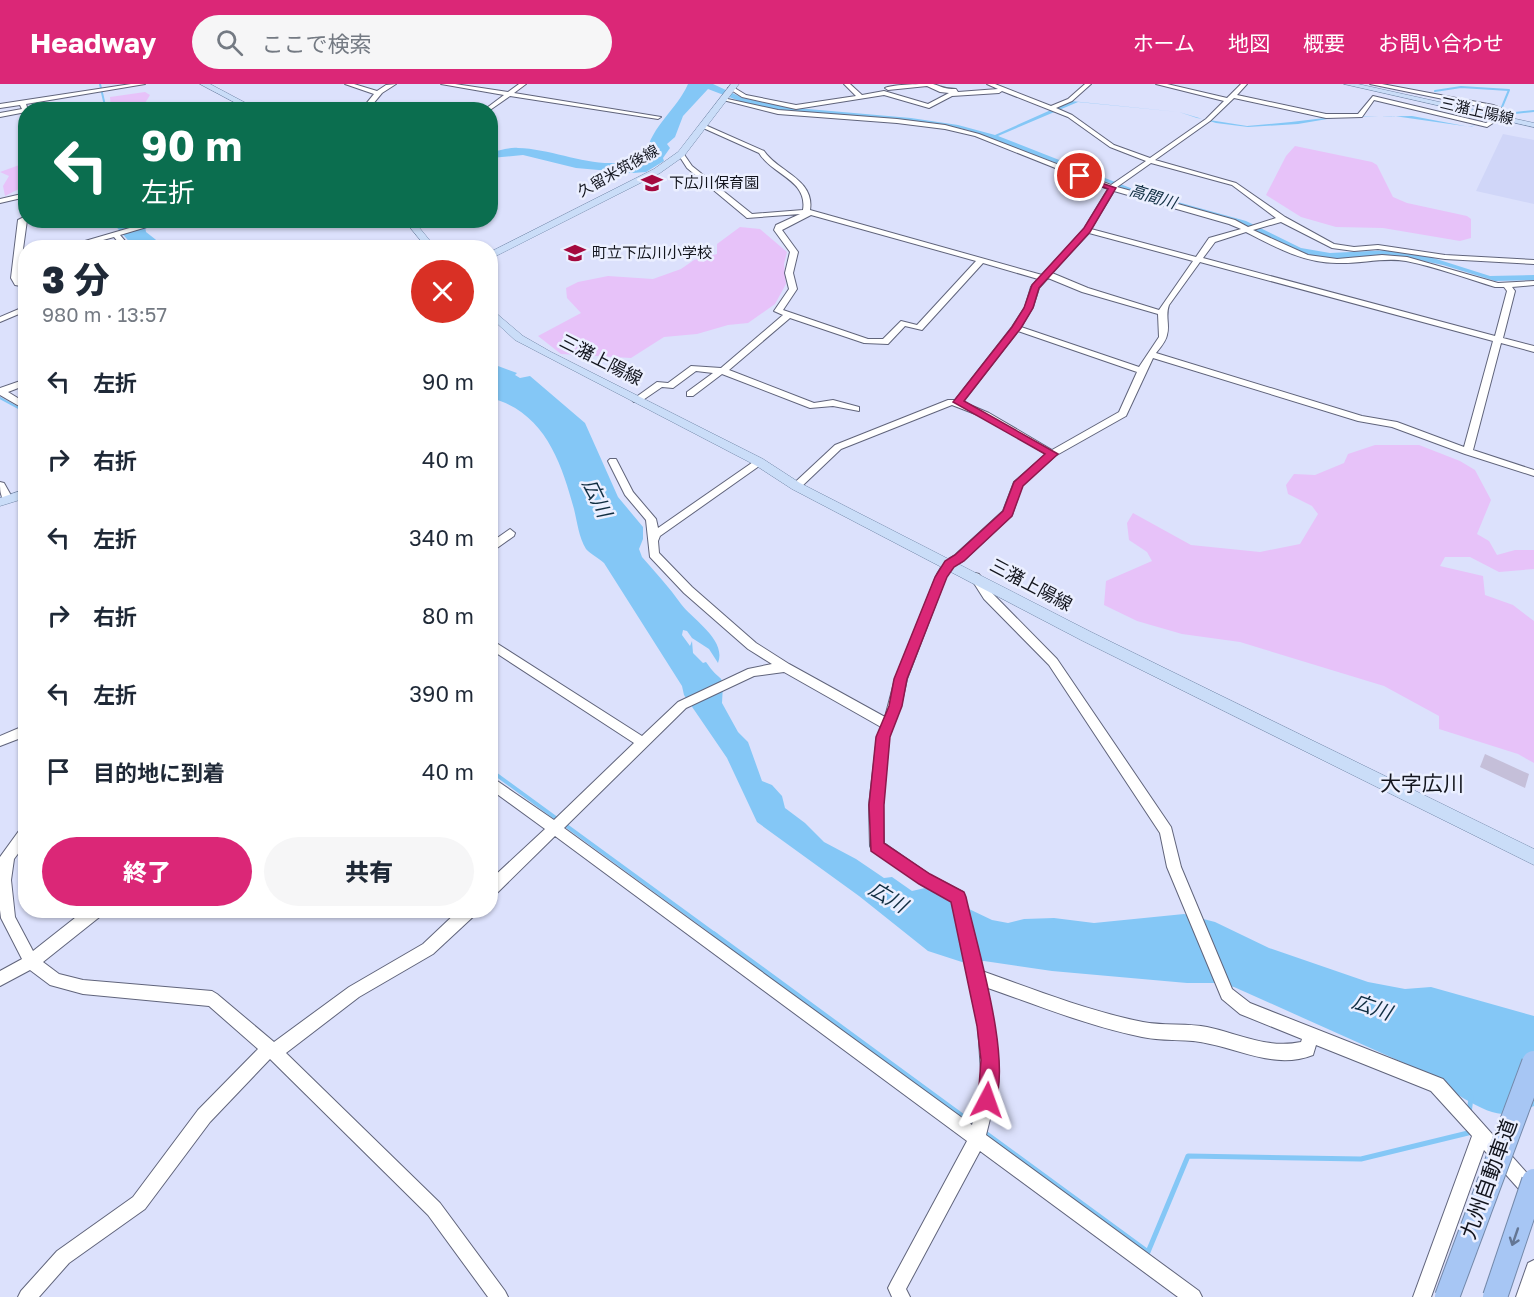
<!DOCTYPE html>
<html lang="ja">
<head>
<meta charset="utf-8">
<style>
  body { margin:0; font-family:"Golos Text","Noto Sans JP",sans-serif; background:#f6f6f7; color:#1f2937; height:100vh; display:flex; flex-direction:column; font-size:22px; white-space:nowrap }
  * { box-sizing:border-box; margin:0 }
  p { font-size:20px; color:#747a83 }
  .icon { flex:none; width:33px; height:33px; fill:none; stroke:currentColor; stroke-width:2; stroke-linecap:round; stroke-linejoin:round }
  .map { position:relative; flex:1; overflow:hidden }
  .panel { position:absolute; left:18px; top:156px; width:480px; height:678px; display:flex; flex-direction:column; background:#fff; border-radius:24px; box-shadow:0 2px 4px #0004 }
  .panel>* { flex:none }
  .banner { position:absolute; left:18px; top:18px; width:480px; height:126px; border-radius:24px; box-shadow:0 2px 4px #0004; background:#0b6e4f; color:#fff; overflow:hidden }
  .pin { position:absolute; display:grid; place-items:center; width:51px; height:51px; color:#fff; margin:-26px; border:3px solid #fff; border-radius:50%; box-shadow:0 2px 6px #0007 }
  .me { position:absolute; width:66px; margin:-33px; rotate:4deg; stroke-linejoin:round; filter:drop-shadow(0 0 4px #0008) }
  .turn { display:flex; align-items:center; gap:21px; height:126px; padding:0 24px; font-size:27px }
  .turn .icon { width:78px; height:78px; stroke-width:2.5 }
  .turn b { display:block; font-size:42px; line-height:51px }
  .round { display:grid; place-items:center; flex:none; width:63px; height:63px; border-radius:32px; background:#f6f6f7 }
  .head { display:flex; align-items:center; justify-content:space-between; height:102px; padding:0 24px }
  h1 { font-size:36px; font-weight:800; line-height:45px }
  .primary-button { display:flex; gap:12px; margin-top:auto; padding:12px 24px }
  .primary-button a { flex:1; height:69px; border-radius:36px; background:#db2777; color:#fff; font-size:24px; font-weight:800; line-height:69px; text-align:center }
  .primary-button a+a { background:#f6f6f7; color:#1f2937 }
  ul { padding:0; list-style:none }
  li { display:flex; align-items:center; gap:18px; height:78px; padding:0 24px }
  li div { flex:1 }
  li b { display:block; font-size:22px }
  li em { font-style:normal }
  header { display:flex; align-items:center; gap:36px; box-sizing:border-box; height:84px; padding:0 30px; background:#db2777; color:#fff }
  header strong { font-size:28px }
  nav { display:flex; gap:33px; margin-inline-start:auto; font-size:21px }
  .search { width:420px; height:54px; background:#f6f6f7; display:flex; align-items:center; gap:15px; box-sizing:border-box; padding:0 21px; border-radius:33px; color:#747a83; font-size:22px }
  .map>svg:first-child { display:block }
  .built { fill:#d0d6f8 }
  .green { fill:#e7c2f9 }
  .water { fill:#84c7f6 }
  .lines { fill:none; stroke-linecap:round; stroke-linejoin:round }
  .stream-far2 { stroke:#84c7f6; stroke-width:2 }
  .stream-far1 { stroke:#84c7f6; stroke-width:4 }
  .stream { stroke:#84c7f6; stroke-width:5 }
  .building { fill:#c5bfd9 }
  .minor-casing { stroke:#60647b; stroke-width:2 }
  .major-casing { stroke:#7388a9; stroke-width:1 }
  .minor { fill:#fff; fill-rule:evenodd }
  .major { fill:#caddf8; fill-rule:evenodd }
  .highway-bridge-casing { stroke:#7388a9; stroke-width:26; stroke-linecap:butt }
  .highway-bridge { stroke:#a7c6f4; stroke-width:24 }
  .oneway { stroke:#647694 }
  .route { fill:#db2777; stroke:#8e194d; stroke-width:1.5 }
  .labels { text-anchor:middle; stroke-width:5; stroke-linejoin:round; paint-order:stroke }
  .far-street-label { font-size:15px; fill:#13151e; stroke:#ebefff }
  .far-poi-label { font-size:15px; fill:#13151e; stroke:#ebefff; text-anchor:start }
  .far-water-label { font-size:16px; font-style:italic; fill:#102e42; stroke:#ebefff }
  .street-label { font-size:18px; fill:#13151e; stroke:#ebefff }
  .water-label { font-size:20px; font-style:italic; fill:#102e42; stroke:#ebefff }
  .quarter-label { font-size:21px; fill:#13151e; stroke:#ebefff }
  .near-street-label { font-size:21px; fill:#13151e; stroke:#ebefff }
</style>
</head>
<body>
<header>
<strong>Headway</strong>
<div class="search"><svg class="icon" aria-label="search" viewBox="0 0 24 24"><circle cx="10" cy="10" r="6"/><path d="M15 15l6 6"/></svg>ここで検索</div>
<nav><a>ホーム</a><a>地図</a><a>概要</a><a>お問い合わせ</a></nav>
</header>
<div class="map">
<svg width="1534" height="1213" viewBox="0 0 1534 1213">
  <rect width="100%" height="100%" fill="#dce1fc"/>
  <polygon class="built" points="1503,50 1534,56 1534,120 1476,107"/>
  <g class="green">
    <polygon points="145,8 150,11 142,24 111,25 110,13"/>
    <polygon points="1295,62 1372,78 1377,81 1393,113 1407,119 1467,132 1471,135 1471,154 1460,157 1383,144 1336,143 1301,133 1266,111 1286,72"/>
    <polygon points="22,80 25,81 25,102 5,112 3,102 9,92 0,88"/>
    <polygon points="740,143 760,145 787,168 784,180 786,200 775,220 748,239 728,241 697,250 664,253 631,274 561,270 538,252 581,229 567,214 566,204 578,198 608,192 653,195 681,185 694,176 717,170 717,160"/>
    <polygon points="1375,361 1419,361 1460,377 1475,386 1491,416 1477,450 1489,457 1497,471 1515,466 1534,466 1534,485 1499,488 1470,473 1445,473 1440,482 1483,492 1485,511 1513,521 1534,537 1534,679 1518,670 1439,645 1439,632 1384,602 1240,558 1182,550 1137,537 1104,521 1106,497 1152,477 1147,468 1129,456 1127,439 1133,429 1191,461 1260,468 1300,460 1318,430 1312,422 1288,410 1286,401 1294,390 1315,391 1344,379 1348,370"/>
  </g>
  <g class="water">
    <path d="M688,0H713L743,14L785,23L911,34L958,41L995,51L1071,17L1179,28L1197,34L1247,42L1291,38L1333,33L1412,32L1470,43L1477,40L1471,43L1394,32L1333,34L1298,40L1248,43L1216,39L1179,28L1078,18L998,52L1138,107L1246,137L1301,164L1330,169L1391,166L1430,173L1490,192L1534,191V196L1495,197L1443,181L1408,174H1331L1311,171L1293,166L1242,140L1150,114L968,46L945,41L777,26L742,18L708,5L683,32L675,53L667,60L670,64L663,74L664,77L646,88L633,89L576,84L523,71L491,74L490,68C499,67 509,63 518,64C561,65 606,93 646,70C652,41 676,27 688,0Z"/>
    <polygon points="111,137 144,137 146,148 165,163 134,163"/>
    <path d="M490,279L517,289L515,291L520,294L530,292L585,339L618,413L643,443V455L639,465L642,473C655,488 669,503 681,520C692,535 727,556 718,579L709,565L692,554L687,547L683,546L682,551L690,562L692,557L693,569L703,579L706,578C723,603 724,585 722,619L738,648L748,658L762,697L772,701L782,712L785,724L805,739L824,758L856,775L884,794L892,793L912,807L925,804L992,836L1008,839L1024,835L1054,834L1094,839L1184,830L1215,838L1269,864L1368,898L1405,905L1431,903L1534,932V1022C1525,1026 1512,1031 1502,1030C1477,1028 1440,997 1415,984L1234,903L1216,899H1187L1052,887L984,877L965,879L928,867L859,812L757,738L727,674L684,611L682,602L604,479C599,474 590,470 586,465C579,454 577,437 574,425C561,377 544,328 491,314Z"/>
  </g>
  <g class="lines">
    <g class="stream-far2">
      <polyline points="100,0 106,26"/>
      <polyline points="1435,7 1461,3 1509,6 1502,23"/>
      <polyline points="1506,30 1534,27"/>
      <polyline points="0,314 26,328"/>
    </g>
    <polyline class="stream-far1" points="490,686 716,851"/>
    <g class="stream">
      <polyline points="714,850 976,1042"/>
      <polyline points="1469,1030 1471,1013"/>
      <polyline points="984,1048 1148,1168 1188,1072 1361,1075 1468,1049 1469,1043"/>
    </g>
  </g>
  <polygon class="building" points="1485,670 1529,690 1525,704 1480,683"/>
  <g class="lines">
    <defs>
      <g id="minor">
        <polygon points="131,0 145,0 26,20 28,26 26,26 26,28 0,33 0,29 22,25 20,21 0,24 0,20"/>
        <polygon points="345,0 354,0 377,7 386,1 396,0 382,9 368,26 361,26 374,10"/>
        <polygon points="441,0 455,0 508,8 519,0 526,0 514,9 661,33 658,35 510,12 490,26 484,26 504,11"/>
        <path d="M844,0H850L862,11L884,7L928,20L949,9L940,8L927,2L888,6L885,4C894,0 923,0 933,0C943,3 944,5 956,5L958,8L998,5L987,0H995L1051,22L1068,15L1085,0H1091L1072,17L1056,24L1072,31L1114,61L1150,74L1206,35L1224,17L1156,0H1167L1227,14L1241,0H1247L1237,11L1326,30H1358L1373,12L1486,39L1493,35L1496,37L1487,43L1374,16L1362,33L1326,34L1234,14L1210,37L1155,76L1236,99L1285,133L1334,160L1354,163L1378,161L1445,171L1534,176V180L1445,175L1378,165L1354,167L1332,164L1281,138L1253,146L1308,171L1337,175L1382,171L1407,173L1498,199L1534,197V201L1512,203L1515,207L1503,254L1534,262V268L1501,259L1473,366L1534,386V392L1465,370L1392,343L1358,337L1153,274L1126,332L1055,372L1022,401L1012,431L963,477L953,483L946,493L907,595L901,622L889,653L883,721L884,759L930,791L963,808L982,887C1035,906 1088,927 1143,938C1165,942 1186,939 1207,943C1240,950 1267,965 1301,958L1302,955L1240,930L1222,915L1167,783L1160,749L1049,581L984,515L970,493L975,489L979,490L992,509L1057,575L1171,743L1181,783L1232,905L1250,919L1443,995L1534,1097V1113L1531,1115L1525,1112L1484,1066L1431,1213H1413L1472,1052L1431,1007L1316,961L1313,971C1277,985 1244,967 1210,960C1188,954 1165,958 1142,953C1088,942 1037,921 985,903L994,942L998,1003L986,1051L1199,1207L1202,1213H1178L980,1067L906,1205L910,1213H892L888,1204L891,1198L967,1057L555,752L495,811L490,812V796L545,745L490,705V692L554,736L634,659L490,565V555L642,652L678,618L748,585L772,580L748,565L684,509L650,473L646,436L625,411L608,377L610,375H616L633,408L656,435L658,444L756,376H762V380L660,452L658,457L659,469L692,503L756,559L789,580L885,633L895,595L937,490L945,477L955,471L1003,427L1014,398L1046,370L983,333L952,321L841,365L800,404L796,405L791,402L835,361L948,316H955L1012,243L1025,223L1031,203L1038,195L983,179L922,246L905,242L888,260L864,259L790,234L729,286L814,319L833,316L859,323V327L833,322L810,324L722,290L693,312H687V308L713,289L696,287L673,304L662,303L640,318H634L632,316L657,298L668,299L691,282L721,284L783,231L774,227L789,205L785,189L790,168L774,146L776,141L800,130L747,134L687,84L678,70L683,69L692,82L752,130L803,126C808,96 772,91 759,69L701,43V41H705L764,67C778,88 815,95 810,126L1042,191L1084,145L1108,105L975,52L945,45L897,39L778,30L723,16V14L778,26L897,35L945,41L979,50L1111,101L1146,77L1110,63L1068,33L1002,7L999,9L952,12L929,24L884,11L796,25L742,13L728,4L733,3L746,11L796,21L856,12ZM1151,79L1232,101L1276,134L1248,143L1235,136L1117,103ZM1114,107L1229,140L1241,145L1209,154L1196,173L1091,145ZM811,131L976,177L917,241L901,237L883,255H868L783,226L797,205L793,189L798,168L782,146ZM1246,148C1275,163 1304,179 1337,179C1361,180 1383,173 1406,177C1436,183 1466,194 1495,203H1504L1507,207L1495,252L1203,174L1215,158ZM1089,149L1193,177L1159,226L1088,204L1052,189ZM1200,178L1493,257L1464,363L1397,338L1362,332L1156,269C1160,264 1166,257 1167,251C1170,241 1165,232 1169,221ZM1048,194L1082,208L1158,230L1159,253L1139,283L1021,243L1033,223L1039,204ZM1018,247L1137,288L1119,328L1052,366L989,329L963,318ZM784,588L881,643L877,653L869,721L870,762L872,766L920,799L952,817L978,942L982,1003L972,1041L564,744L686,624L754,592Z"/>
        <polygon points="1370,0 1382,0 1493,21 1503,25 1504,29 1501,31 1498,27 1492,25"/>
        <polygon points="26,109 26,113 0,119 0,115"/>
        <polygon points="26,132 27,136 19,194 21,197 26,199 26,203 15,201 11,194 18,136"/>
        <polygon points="157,136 170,136 120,151 131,164 123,164 114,153 74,164 61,164"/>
        <polygon points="26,222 26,227 0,238 0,233"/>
        <polygon points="26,295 26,301 8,308 26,319 26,326 0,311 0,304"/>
        <path d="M0,398L4,399L13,415L12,417H4C0,410 0,406 0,398Z"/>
        <polygon points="510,445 515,449 514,452 490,469 490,459"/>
        <polygon points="26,641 26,652 0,662 0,652"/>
        <polygon points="26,742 26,759 14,775 11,796 15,833 33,867 85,826 104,826 102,831 43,878 59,890 83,896 212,907 217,910 274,958 349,903 423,860 459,826 477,826 475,831 433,870 359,913 286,969 440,1119 505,1207 508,1213 488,1213 428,1131 270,975 210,1038 145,1125 69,1179 39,1213 18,1213 21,1207 57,1167 133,1113 198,1026 258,965 209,922 83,910 50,901 30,886 0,902 0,887 22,875 1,834 0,826 0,773 21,744"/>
        <polygon points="1534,1176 1534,1213 1516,1213 1528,1179"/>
      </g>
      <g id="major">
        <polygon points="200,0 210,0 259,26 249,26"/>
        <polygon points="731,0 739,0 684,72 660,89 490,175 490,168 654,85 678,68"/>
        <polygon points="1344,0 1358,0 1534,39 1534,43"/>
        <polygon points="404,136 413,136 436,164 427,164"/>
        <polygon points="490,224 523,252 551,268 763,375 800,399 1091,548 1534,765 1534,781 1081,556 792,405 755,381 515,256 490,233"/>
        <polygon points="26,405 26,414 0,422 0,414"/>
      </g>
    </defs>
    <use href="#minor" class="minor-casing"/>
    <use href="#major" class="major-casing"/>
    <use href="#minor" class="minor"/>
    <use href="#major" class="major"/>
    <defs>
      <g id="highway-bridge">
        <polyline points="1447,1213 1534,979"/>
        <polyline points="1495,1213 1534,1097"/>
      </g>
    </defs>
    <use href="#highway-bridge" class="highway-bridge-casing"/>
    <use href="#highway-bridge" class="highway-bridge"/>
  </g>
  <defs><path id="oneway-shaft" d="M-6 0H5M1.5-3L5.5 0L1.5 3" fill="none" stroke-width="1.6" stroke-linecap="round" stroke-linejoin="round" transform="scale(1.5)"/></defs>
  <use class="oneway" href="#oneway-shaft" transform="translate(1515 1153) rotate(109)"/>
  <path class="route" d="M1078,91L1116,104L1090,148L1039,204L1033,224L1021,244L964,317L1058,370L1023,402L1012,432L964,477L954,483L947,493L907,595L902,622L890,653L884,721V759L930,790L964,808L966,813C977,863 1013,977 994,1022L987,1025L981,1022L978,1016L981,976L977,942L951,818L919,800L871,767L869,721L876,653L889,622L894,595L935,493L945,477L955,471L1003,427L1014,398L1045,370L953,318L1012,243L1024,224L1032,201L1084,144L1108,105L1078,94Z"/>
  <defs>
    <symbol id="school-bare" viewBox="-9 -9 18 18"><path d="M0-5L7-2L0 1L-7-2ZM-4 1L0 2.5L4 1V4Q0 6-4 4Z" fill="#a4083e" stroke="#ebefff" stroke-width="2.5" paint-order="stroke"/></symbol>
  </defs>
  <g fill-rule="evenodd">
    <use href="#school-bare" x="637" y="84" width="30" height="30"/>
    <use href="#school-bare" x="560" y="154" width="30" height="30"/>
  </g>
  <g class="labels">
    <g class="far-street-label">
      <text transform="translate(1477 27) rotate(13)" y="5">三潴上陽線</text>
      <text transform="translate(618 87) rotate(-29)" y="5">久留米筑後線</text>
    </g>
    <g class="far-poi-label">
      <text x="669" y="104">下広川保育園</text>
      <text x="592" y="174">町立下広川小学校</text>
    </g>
    <g class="far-water-label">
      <text transform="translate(1153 112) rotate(17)" y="6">高間川</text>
    </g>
    <g class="street-label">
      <text transform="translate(601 276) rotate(27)" y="6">三潴上陽線</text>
      <text transform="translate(1031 501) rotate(28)" y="6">三潴上陽線</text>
    </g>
    <g class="water-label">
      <text transform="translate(597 414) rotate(64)" y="7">広川</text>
      <text transform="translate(888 813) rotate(31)" y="7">広川</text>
      <text transform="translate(1372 923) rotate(19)" y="7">広川</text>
    </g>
    <g class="quarter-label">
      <text x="1422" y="707">大字広川</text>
    </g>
    <g class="near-street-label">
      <text transform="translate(1489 1095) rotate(-70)" y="7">九州自動車道</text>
    </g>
  </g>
</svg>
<div class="pin" style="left:1080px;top:92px;background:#d93025"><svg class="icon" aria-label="arrive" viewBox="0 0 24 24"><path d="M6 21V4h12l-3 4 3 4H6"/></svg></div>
<svg class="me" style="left:987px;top:1016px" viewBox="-20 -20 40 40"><path d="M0-17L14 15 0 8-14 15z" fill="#db2777" stroke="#fff" stroke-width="4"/></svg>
<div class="banner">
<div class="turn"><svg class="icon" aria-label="left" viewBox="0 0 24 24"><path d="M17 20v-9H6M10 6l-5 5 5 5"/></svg><div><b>90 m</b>左折</div></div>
</div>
<section class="panel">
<div class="head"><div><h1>3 分</h1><p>980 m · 13:57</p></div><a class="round" style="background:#d93025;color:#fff"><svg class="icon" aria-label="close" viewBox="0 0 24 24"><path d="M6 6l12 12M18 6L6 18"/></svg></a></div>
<ul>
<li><svg class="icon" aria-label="left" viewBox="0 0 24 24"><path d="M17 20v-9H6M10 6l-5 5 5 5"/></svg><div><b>左折</b></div><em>90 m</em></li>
<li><svg class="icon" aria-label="right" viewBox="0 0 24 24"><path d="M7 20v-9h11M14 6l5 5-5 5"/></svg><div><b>右折</b></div><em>40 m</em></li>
<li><svg class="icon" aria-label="left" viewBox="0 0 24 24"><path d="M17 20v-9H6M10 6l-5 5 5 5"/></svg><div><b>左折</b></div><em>340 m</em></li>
<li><svg class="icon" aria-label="right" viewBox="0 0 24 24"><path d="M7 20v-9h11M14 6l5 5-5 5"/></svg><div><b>右折</b></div><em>80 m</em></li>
<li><svg class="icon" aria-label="left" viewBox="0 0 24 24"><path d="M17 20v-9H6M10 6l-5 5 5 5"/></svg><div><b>左折</b></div><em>390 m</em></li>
<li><svg class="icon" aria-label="arrive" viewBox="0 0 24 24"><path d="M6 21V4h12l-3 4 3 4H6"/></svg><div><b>目的地に到着</b></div><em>40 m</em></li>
</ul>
<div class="primary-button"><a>終了</a><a>共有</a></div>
</section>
</div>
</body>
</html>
